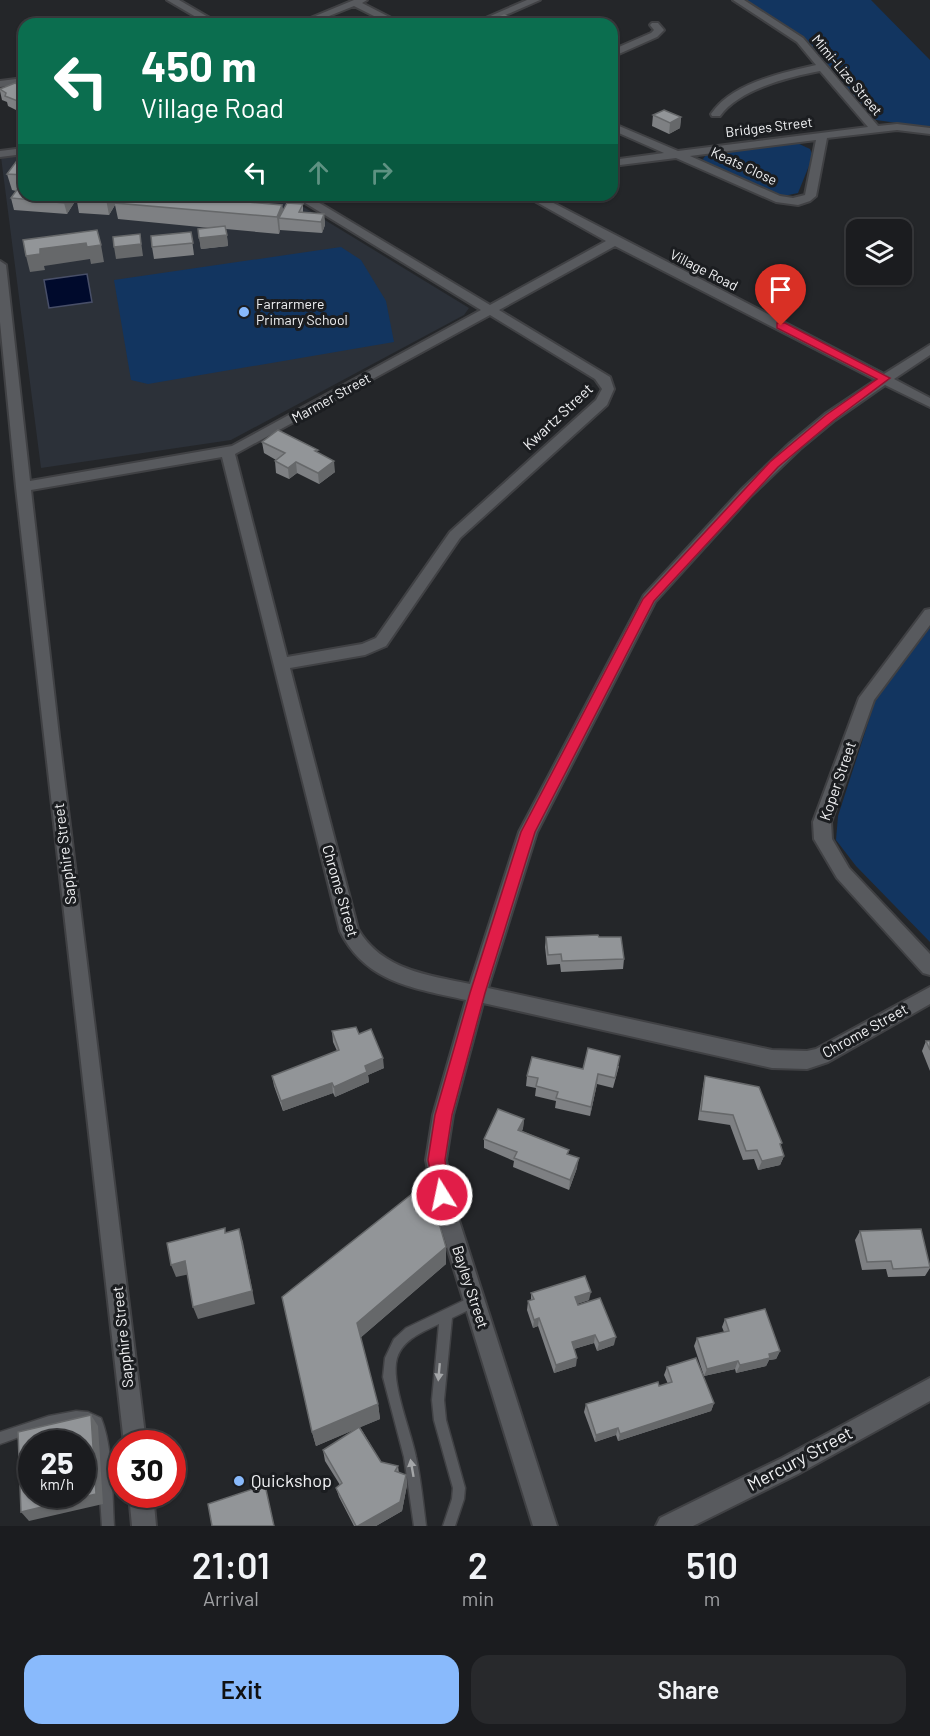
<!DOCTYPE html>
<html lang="en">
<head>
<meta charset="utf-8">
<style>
  body { margin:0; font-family:Barlow,sans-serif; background:#28292c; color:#f1f3f6; height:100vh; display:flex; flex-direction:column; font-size:22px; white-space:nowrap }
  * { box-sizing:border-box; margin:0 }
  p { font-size:20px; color:#a0a1a4 }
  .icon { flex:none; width:33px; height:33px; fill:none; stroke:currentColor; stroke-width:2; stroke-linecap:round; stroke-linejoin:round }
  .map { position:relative; height:1526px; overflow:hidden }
  .details { display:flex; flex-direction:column; background:#1b1c1f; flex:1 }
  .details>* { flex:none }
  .guide { position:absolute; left:18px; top:18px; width:600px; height:183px; border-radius:18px; box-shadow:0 2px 4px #0004,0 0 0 2px #393a3d; background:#0b6e4f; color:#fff; overflow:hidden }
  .controls { position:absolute; left:846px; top:219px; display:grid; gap:12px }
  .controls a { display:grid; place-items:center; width:66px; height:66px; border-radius:12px; background:#1b1c1f; box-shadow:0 2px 4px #0004,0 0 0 2px #393a3d; font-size:30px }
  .speed { position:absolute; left:18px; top:1430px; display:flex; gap:12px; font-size:30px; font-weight:700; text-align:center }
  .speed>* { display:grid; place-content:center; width:78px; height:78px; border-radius:50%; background:#1b1c1f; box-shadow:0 2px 4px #0004,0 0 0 2px #393a3d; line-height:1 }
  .speed small { font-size:15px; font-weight:400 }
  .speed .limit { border:9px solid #d22; background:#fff; color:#111 }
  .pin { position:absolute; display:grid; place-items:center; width:51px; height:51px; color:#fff; margin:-62px -26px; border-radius:50% 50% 50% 0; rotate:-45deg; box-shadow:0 0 6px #0007 }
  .pin .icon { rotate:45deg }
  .me { position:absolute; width:66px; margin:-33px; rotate:350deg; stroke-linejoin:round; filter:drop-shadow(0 0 4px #0008) }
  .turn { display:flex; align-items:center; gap:21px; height:126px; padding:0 24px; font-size:27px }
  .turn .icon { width:78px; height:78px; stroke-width:2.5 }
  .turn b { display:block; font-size:42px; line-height:51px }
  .lanes { display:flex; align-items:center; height:57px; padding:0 24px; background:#0003; justify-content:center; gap:30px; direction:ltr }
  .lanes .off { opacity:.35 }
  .eta { display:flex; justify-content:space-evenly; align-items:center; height:102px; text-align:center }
  .eta b { font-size:36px; font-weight:600; line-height:42px }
  .button { display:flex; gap:12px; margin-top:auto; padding:12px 24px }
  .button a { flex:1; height:69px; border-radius:18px; background:#89bafc; color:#111; font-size:24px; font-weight:600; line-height:69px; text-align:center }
  .button a+a { background:#28292c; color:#f1f3f6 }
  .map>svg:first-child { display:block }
  .built { fill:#2c3139 }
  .green { fill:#123560 }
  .water { fill:#000a2c; stroke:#484f68; stroke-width:1.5 }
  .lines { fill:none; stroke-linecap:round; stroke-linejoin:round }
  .service-casing { stroke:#404144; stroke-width:3 }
  .minor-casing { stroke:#404144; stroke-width:4 }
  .tertiary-casing { stroke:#404144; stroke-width:4 }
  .service { fill:#585a5e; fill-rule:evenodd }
  .minor { fill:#585a5e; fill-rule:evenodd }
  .tertiary { fill:#585a5e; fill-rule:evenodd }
  .wall { fill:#7e8083 }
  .shaded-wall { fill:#66686a }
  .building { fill:#929598; stroke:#66686a; stroke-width:1.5; fill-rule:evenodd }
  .oneway { fill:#a4a6a8 }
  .route { fill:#e11d48; stroke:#92132f; stroke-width:1.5 }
  .poi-dot { fill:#89bafc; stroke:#1b1d20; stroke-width:2 }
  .labels { text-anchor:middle; stroke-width:6; stroke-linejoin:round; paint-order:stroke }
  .far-street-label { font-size:14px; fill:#f0f1f3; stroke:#1b1d20 }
  .far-poi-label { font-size:14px; fill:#f0f1f3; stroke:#1b1d20; text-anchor:start }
  .street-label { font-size:15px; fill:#f0f1f3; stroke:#1b1d20 }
  .near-street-label { font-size:18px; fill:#f0f1f3; stroke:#1b1d20 }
  .near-poi-label { font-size:18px; fill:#f0f1f3; stroke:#1b1d20; text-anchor:start }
</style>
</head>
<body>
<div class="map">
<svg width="930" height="1526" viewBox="0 0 930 1526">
  <rect width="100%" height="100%" fill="#242629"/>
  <polygon class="built" points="24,154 24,195 284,195 469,308 464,315 231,440 41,468 1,157"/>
  <g class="green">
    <polygon points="741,0 871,0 930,60 930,128 870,119 798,35"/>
    <polygon points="795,142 810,149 813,156 798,193 779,197 705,164 703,159 706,155 712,153"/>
    <polygon points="341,247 361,260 386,301 394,342 148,384 131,380 114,280"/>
    <polygon points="930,616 930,942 856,866 836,840 838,816 880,686"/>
  </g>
  <polygon class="water" points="87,274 92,302 49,308 44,280"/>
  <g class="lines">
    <defs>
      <g id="service">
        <path d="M475,1295L479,1297L481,1301L479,1305L452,1318L444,1400L446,1420L465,1488L464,1499L455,1526H443L452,1499L453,1488L434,1420L432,1400L439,1324C423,1332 403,1339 397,1358C390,1382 411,1431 416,1457C421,1480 423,1503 426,1526H414L404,1457L383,1377L385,1358L394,1339L406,1328Z"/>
        <path d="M76,1411L88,1412L101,1418C113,1447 112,1494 114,1526H102L96,1440L92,1426C67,1416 24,1436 0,1444V1432L49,1416Z"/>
      </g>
      <g id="minor">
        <polygon points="167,0 179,0 220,24 208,24"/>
        <polygon points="354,0 367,0 362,3 403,24 390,24 354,6 309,24 296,24"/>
        <polygon points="527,0 540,0 485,24 472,24"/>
        <path d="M733,0H744L803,38L878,126L897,124L930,128V134L897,130L827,138L816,196L810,201L798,205L776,202L676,158L612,166V160L664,153L612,130V123L678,151L868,127L820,71C789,77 739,89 720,116H712L711,114C732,83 781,73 816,65L797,42ZM816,140L805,195L793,198L780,196L690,156Z"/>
        <polygon points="652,23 658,23 664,30 657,37 612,57 612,50 651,33 654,30 650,25"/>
        <polygon points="24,78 24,84 0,87 0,81"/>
        <polygon points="24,148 24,154 0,157 0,151"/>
        <path d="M292,195H306L490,305L606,241L524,195H538L884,374L930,345V355L894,379L930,398V407L885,385L835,420L800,449L751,496L655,602L537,832L488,988L772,1050L807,1051L816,1049L930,987V1004L828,1062L807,1069L772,1068L483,1003L453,1115L446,1160L456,1211L557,1526H533L436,1211L426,1160L433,1115L466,1000C414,988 366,983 340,931L222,457L31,490L59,736L146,1443H124L16,487L0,322V261L6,265L30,481L232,446L481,310ZM615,246L876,380L825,414L790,443L741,490L644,595L519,832L470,984C427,975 382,970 358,929L290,668L365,655L386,646L460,538L607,405L614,389L610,377L499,310ZM490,315L595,379L602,389L596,400L450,532L376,638L362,644L287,657L235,454Z"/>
        <polygon points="930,609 930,625 874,700 831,822 832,839 849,868 930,954 930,975 923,973 837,878 814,839 813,822 859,698 925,610"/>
        <polygon points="129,1494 153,1494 156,1526 132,1526"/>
      </g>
      <polygon id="tertiary" points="930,1378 930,1401 798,1474 693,1526 656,1526 660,1518 782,1458"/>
    </defs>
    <use href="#service" class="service-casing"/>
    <use href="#minor" class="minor-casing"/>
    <use href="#tertiary" class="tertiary-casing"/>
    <use href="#service" class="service"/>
    <use href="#minor" class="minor"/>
    <use href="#tertiary" class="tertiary"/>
  </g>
  <g class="wall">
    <polygon points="492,20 523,24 492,24"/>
    <polygon points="21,86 24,87 24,112 22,113 8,106 7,102 2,100 0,91 0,89"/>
    <polygon points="653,115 681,117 680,128 669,134 652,126"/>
    <polygon points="24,154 24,195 74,203 67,214 14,210 11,198 16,191 12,190 7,174"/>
    <polygon points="76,196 282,205 283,211 303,204 303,212 324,214 325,225 322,233 280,230 279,234 226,229 228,246 201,249 198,229 210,228 118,219 115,205 109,215 79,213"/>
    <polygon points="191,232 194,255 154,259 152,247"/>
    <polygon points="262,442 318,453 335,472 319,484 297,473 289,479 276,473 275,461 276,460 264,453"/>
    <polygon points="546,937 599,937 624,959 623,969 561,972 560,964 547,965 545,947"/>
    <polygon points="332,1031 359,1034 384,1068 368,1075 369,1082 335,1097 333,1093 283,1111 274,1086 272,1076 337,1051 333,1042"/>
    <polygon points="926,1041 930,1041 930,1071 922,1051"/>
    <polygon points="619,1066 613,1088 597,1084 590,1116 555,1108 556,1101 535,1096 536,1088 526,1086 527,1076"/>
    <polygon points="705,1076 781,1146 784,1156 780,1165 758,1170 754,1159 743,1160 730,1125 698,1120 703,1086"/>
    <polygon points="524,1119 523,1128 522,1131 569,1150 568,1154 577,1168 569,1190 513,1167 514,1161 484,1148 484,1139"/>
    <polygon points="427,1182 446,1247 446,1264 360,1338 378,1404 380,1419 360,1427 381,1462 398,1466 399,1473 406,1475 407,1485 402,1511 376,1526 354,1526 339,1497 336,1488 340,1485 325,1461 323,1450 358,1428 316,1446 312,1432"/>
    <polygon points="860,1231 930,1266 930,1268 925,1276 888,1277 886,1269 862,1270 855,1240"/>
    <polygon points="531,1293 589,1300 577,1304 614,1345 597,1351 594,1343 574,1349 576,1366 554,1373 538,1326 533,1328 527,1310 528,1301 531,1300"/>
    <polygon points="725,1319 780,1351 776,1359 769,1360 766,1366 736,1373 735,1369 704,1376 694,1346 697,1338 724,1332 722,1327"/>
    <polygon points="667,1367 714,1403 711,1411 618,1441 616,1435 595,1442 584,1412 586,1404 668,1384 664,1375"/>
  </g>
  <g class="shaded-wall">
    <polygon points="24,100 24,112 22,113 20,102"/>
    <polygon points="681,117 680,128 669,134 670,123"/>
    <polygon points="69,195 72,195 74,203 67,214 64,203"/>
    <polygon points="108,195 121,195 115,203 115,205 109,215 106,199"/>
    <polygon points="282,205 284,219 279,218 280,230 279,234 277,217"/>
    <polygon points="324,214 325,225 322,233 321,222"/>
    <polygon points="140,234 143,256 116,259 114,247"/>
    <polygon points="227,235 228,246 201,249 199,238"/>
    <polygon points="86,243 101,245 104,262 91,264 90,259 44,266 45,270 30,272 26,256 40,249"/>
    <polygon points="334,461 335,472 319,484 318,473"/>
    <polygon points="296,462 297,473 289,479 288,468"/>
    <polygon points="383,1058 384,1068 368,1075 369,1082 335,1097 334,1087 365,1066"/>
    <polygon points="598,1074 597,1084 590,1116 591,1107"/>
    <polygon points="332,1083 333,1093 283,1111 281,1101"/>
    <polygon points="524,1119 523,1128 518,1140 518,1130"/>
    <polygon points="784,1156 780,1165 758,1170 762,1161"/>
    <polygon points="579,1158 577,1168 569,1190 570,1180"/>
    <polygon points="239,1229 243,1242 255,1304 198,1319 193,1307"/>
    <polygon points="446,1247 446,1264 359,1339 357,1323"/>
    <polygon points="185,1261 190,1274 176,1277 171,1265"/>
    <polygon points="591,1292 589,1300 574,1305 575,1297"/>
    <polygon points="539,1318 538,1326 533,1328 534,1320"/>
    <polygon points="595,1335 594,1343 570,1350 572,1342"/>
    <polygon points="616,1337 614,1345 597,1351 599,1343"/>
    <polygon points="780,1351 776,1359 769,1360 766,1366 736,1373 740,1365 769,1354"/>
    <polygon points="577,1358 576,1366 554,1373 556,1365"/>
    <polygon points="738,1361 735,1369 704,1376 707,1369"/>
    <polygon points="714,1403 711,1411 618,1441 620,1434"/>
    <polygon points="378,1404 380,1419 316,1446 312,1432"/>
    <polygon points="91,1415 98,1426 103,1504 29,1521 21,1512"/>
    <polygon points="618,1428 616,1435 595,1442 596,1435"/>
    <polygon points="406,1475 407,1485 402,1511 376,1526 358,1526"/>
  </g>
  <g class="building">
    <polygon points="504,15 523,24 508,24 505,23 500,24 492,20"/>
    <polygon points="15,83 21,86 24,87 24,100 20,102 5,96 6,93 0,89"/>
    <polygon points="664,110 681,117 670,123 653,115"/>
    <polygon points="22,154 24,154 24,175 7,174"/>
    <polygon points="19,187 24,187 24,195 69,195 64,203 11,198"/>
    <polygon points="76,195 108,195 106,199 76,196"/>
    <polygon points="120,195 166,195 282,205 277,217 115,203"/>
    <polygon points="287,203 303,204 299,212 324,214 321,222 279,218"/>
    <polygon points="225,226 227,235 199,238 198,229"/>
    <polygon points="97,230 101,245 87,247 86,243 40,249 40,254 26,256 23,240"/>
    <polygon points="191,232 193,243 152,247 151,236"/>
    <polygon points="140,234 141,244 114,247 113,237"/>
    <polygon points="278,430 318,450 315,451 334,461 318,473 296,462 288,468 275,461 285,453 262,442"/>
    <polygon points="598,935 599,937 621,937 624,959 562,961 561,954 548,955 546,937"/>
    <polygon points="356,1027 359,1034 371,1029 383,1058 365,1066 367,1072 334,1087 332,1083 281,1101 272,1076 339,1050 332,1031"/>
    <polygon points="926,1041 930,1041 930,1050"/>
    <polygon points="588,1048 620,1056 615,1078 598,1074 591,1107 556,1098 558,1092 536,1086 538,1078 527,1076 532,1057 583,1069"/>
    <polygon points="705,1076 759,1087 782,1143 780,1144 784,1156 762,1161 757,1150 746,1151 733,1115 701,1111"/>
    <polygon points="498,1109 524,1119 518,1130 569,1150 567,1154 579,1158 570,1180 514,1158 517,1152 484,1139"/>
    <polygon points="427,1182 446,1247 357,1323 378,1404 312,1432 282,1297"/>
    <polygon points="225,1228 225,1233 239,1229 252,1291 193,1307 185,1261 171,1265 167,1243"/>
    <polygon points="921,1229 930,1267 893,1269 891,1261 867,1262 860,1231"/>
    <polygon points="585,1276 591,1292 575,1297 578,1305 600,1298 616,1337 599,1343 595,1335 572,1342 577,1358 556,1365 539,1318 534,1320 528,1301 534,1299 531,1293"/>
    <polygon points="765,1309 780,1351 769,1354 770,1358 740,1365 738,1361 707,1369 697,1338 729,1331 725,1319"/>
    <polygon points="696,1358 714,1403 620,1434 618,1428 596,1435 586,1404 658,1382 659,1386 672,1382 667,1367"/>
    <path d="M91,1415L96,1494L21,1512L18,1432ZM32,1443H82V1494H32Z"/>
    <polygon points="359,1427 381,1462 398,1466 395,1471 406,1475 400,1502 358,1526 356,1526 336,1488 342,1483 323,1450"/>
    <polygon points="265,1485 274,1526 212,1526 208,1504"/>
  </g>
  <defs><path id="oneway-solid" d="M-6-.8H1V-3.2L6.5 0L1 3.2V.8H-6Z" transform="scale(1.5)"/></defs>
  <g class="oneway">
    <use href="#oneway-solid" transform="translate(439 1372) rotate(95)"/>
    <use href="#oneway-solid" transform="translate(412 1468) rotate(-100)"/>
  </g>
  <polygon class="route" points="777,323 785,323 890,378 834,420 778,467 654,601 535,832 485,993 452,1115 445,1160 450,1195 448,1200 442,1203 436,1200 428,1160 435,1115 470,993 521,832 643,599 770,462 826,415 877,379 777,328"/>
  <g class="poi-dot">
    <circle cx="244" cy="312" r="6"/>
    <circle cx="239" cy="1481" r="6"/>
  </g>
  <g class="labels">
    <g class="far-street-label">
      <text transform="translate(847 75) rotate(50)" y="5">Mimi-Lize Street</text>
      <text transform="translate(769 127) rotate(-7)" y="5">Bridges Street</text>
      <text transform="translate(744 166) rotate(25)" y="5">Keats Close</text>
      <text transform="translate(704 270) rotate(27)" y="5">Village Road</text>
      <text transform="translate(331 398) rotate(-29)" y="5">Marmer Street</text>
    </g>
    <g class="far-poi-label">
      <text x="256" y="309">Farrarmere<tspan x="256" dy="16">Primary School</tspan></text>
    </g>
    <g class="street-label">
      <text transform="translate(558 417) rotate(-43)" y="5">Kwartz Street</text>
      <text transform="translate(838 781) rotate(-71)" y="5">Koper Street</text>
      <text transform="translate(65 854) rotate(-97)" y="5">Sapphire Street</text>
      <text transform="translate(340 891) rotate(74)" y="5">Chrome Street</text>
      <text transform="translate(865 1031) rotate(-29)" y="5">Chrome Street</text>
      <text transform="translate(470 1287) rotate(72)" y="5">Bayley Street</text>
      <text transform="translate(123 1337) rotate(-96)" y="5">Sapphire Street</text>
    </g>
    <g class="near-street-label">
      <text transform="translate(800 1459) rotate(-28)" y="6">Mercury Street</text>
    </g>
    <g class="near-poi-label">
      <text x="251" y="1487">Quickshop</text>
    </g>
  </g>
</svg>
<div class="controls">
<a><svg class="icon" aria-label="layers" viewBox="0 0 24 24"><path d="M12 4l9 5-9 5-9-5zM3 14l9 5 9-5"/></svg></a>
</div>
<div class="speed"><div>25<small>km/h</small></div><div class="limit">30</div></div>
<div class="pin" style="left:781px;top:326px;background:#d93025"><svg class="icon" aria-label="arrive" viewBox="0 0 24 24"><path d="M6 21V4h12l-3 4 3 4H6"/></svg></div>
<svg class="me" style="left:442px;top:1195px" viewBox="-20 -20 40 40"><circle r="17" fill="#e11d48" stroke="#fff" stroke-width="3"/><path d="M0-11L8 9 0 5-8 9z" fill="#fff"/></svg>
<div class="guide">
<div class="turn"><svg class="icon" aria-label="left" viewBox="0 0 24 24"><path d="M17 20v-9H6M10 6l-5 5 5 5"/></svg><div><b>450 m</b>Village Road</div></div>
<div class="lanes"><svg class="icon" aria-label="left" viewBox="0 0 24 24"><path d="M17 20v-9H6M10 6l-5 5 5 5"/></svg><svg class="icon off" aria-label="ahead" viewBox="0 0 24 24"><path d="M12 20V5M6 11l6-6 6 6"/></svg><svg class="icon off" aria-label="right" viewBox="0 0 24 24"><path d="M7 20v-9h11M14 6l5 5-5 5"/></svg></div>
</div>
</div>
<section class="details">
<div class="eta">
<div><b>21:01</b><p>Arrival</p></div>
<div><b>2</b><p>min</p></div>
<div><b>510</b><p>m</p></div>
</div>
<div class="button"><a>Exit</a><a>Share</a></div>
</section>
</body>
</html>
